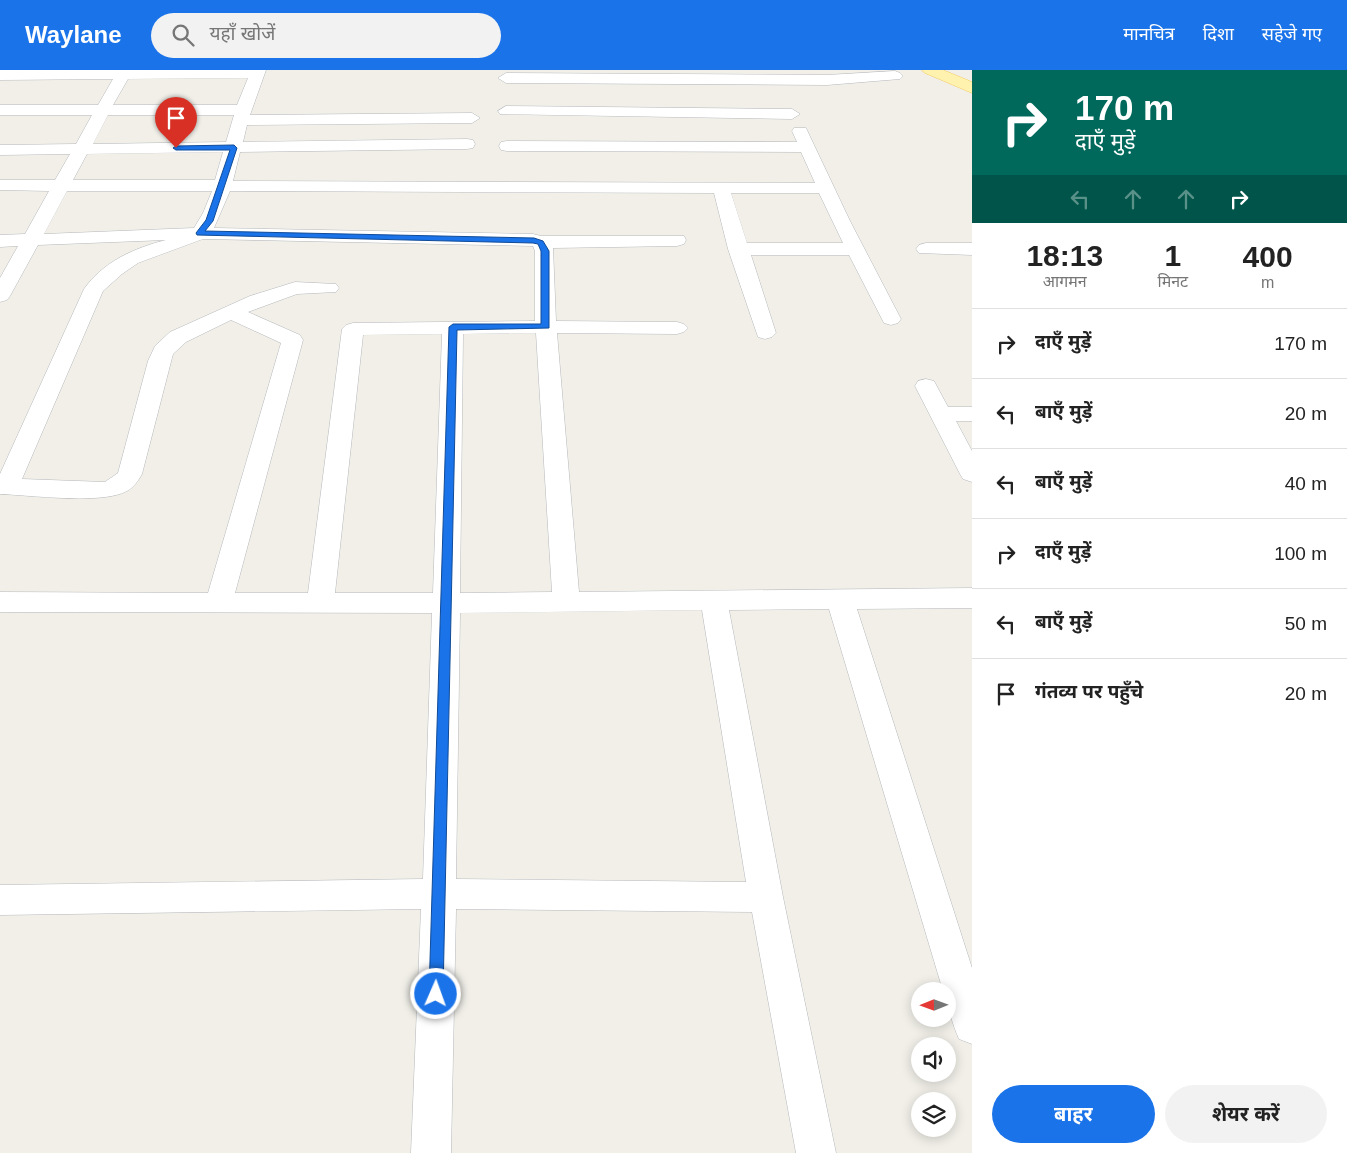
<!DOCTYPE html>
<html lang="hi">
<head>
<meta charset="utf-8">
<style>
  body { margin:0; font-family:Arial,"Noto Sans Devanagari",sans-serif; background:#f2f2f2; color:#222; height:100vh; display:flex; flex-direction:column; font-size:19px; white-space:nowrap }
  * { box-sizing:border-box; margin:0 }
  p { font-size:16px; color:#767676 }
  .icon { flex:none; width:28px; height:28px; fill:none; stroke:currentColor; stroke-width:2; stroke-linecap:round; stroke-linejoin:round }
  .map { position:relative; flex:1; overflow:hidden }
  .sheet { display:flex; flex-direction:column; background:#fff; width:375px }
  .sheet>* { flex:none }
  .banner { background:#00695c; color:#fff; overflow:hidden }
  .needle { width:32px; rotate:269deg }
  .buttons { position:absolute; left:911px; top:912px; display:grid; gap:10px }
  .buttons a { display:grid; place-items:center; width:45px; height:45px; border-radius:50%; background:#fff; box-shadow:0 2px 12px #0003; font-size:25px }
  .pin { position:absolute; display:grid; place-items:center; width:42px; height:42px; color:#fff; margin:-51px -21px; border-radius:50% 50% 50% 0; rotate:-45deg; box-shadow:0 0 5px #0007 }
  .pin .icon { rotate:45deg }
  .me { position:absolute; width:55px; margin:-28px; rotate:2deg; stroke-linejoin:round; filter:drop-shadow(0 0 4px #0008) }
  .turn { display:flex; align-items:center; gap:18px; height:105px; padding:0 20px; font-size:22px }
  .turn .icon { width:65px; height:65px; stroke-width:2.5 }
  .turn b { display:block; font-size:35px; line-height:42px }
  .lanes { display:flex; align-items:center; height:48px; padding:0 20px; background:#0003; justify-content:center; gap:25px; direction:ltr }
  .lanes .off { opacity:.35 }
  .eta { display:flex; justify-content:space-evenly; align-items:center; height:85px; text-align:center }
  .eta b { font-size:30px; font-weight:700; line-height:35px }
  .action { display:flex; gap:10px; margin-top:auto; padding:10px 20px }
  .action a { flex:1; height:58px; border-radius:30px; background:#1a73e8; color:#fff; font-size:20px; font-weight:700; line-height:58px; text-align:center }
  .action a+a { background:#f2f2f2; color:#222 }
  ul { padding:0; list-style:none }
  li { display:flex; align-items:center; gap:15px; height:70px; padding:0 20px; border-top:1px solid #e0e0e0 }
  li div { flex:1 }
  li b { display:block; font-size:19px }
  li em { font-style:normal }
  header { display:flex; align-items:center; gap:30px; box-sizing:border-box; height:70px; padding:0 25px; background:#1a73e8; color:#fff }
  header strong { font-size:24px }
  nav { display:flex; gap:28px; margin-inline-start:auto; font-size:18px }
  .search { width:350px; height:45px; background:#f2f2f2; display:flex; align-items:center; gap:12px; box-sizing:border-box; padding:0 18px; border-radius:28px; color:#767676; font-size:19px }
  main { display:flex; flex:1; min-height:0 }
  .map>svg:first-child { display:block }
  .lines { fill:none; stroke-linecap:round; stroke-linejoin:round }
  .minor-casing { stroke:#b5b8bc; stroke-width:1 }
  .primary-casing { stroke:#f2c960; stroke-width:1 }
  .minor { fill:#fff; fill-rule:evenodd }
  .primary { fill:#fff2af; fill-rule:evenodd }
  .route { fill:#1a73e8; stroke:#114b97 }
</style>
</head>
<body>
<header>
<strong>Waylane</strong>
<div class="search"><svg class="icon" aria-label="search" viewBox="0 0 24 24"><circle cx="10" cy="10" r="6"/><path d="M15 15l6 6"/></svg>यहाँ खोजें</div>
<nav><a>मानचित्र</a><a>दिशा</a><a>सहेजे गए</a></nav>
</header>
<main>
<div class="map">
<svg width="972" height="1083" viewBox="0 0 972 1083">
  <rect width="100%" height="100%" fill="#f1efe8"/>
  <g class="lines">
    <defs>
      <g id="minor">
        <path d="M0,0H266L250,45L472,43L480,48L472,53L247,55L243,72L467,69L473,70L475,74L473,78L467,79L240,82L233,111L815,113L801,82L507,81L501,80L499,76L501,72L507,71L797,72L792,61L794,58H806L850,151L901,249L898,253L891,255L884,253L849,185H751L776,263L772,267L765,269L758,267L728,179L714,123L230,121L214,158L533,164L541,166H684L686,170L684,174L677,176L553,178L556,251L677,252L684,254L688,258L684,262L677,264L557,263L579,522L972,518V538L857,539L972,898V974L959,969C952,953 948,939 948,921H943L829,539L729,540L783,827L836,1083H796L752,842L456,839L451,1083H411L421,839L0,845V815L423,809L432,543L0,542V522L208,523L281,273L231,250L186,272L173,284L142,404C138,411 134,417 127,421C102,435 30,425 0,424V404L84,219C103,192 134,178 166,170L38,175L10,226L7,230L0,232V208L18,176L0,177V165L25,164L49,121L0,120V110H55L70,84L0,85V75L76,74L92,45H0V35H98L113,9L0,10ZM248,8L237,35H113L128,9ZM108,45H234L226,72L93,74ZM223,82L215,110H73L87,84ZM67,121H212L203,143L194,158L44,164ZM731,123H819L843,173H747ZM203,169L533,176L535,181V251L353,253L346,255L342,259L308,523H235L303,270L300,265L248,242L297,224L336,222L339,218L336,214L295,212L250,226L170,262L155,276L148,291L118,403L105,412L22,409L103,221L122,204L138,193ZM536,263L552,522L460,523L463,264ZM442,264L433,523H335L363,265ZM702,540L746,812L456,809L460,543Z"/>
        <polygon points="895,1 900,3 903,6 900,9 827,15 506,13 498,8 506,3 827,5"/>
        <polygon points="506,36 792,39 800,44 792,49 500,44 498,41"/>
        <polygon points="926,173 972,173 972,185 919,183 916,179 919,175"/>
        <polygon points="926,309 934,311 948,337 972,337 972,351 956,351 972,381 972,412 963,409 960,404 915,316 918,311"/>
      </g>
      <polygon id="primary" points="922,0 943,0 972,12 972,23 925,3"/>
    </defs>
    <use href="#minor" class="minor-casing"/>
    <use href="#primary" class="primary-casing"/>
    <use href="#minor" class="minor"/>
    <use href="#primary" class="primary"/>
  </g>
  <polygon class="route" points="234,75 237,78 213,151 205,161 534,168 543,171 549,181 549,258 457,260 443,924 441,929 436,931 431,929 429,924 449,257 453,254 541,254 541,181 538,174 533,173 197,165 196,163 206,150 230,80 176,80 173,78 176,76"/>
</svg>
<div class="buttons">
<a><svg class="needle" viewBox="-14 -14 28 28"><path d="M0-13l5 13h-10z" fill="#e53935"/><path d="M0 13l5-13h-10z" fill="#767676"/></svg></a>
<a><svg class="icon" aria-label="sound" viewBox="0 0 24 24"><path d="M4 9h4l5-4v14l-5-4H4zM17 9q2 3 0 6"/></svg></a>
<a><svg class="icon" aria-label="layers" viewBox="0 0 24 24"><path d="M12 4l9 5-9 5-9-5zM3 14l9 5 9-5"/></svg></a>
</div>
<div class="pin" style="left:176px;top:78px;background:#d93025"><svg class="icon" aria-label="arrive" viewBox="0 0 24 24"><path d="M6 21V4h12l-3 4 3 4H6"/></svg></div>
<svg class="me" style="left:436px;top:924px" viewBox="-20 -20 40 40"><circle r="17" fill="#1a73e8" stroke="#fff" stroke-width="3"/><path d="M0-11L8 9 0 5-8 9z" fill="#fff"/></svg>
</div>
<section class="sheet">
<div class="banner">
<div class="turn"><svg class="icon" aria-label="right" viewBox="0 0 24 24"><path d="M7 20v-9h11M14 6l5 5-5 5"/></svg><div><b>170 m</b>दाएँ मुड़ें</div></div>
<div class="lanes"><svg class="icon off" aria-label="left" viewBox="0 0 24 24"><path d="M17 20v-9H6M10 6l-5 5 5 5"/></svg><svg class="icon off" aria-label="ahead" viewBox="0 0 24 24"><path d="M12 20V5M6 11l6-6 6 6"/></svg><svg class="icon off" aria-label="ahead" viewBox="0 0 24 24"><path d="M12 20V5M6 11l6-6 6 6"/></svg><svg class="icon" aria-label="right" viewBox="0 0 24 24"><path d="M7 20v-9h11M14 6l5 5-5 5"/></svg></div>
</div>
<div class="eta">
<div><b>18:13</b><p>आगमन</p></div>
<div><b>1</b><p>मिनट</p></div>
<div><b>400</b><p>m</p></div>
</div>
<ul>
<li><svg class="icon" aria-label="right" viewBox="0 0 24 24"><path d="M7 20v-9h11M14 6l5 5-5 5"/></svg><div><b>दाएँ मुड़ें</b></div><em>170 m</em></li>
<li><svg class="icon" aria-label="left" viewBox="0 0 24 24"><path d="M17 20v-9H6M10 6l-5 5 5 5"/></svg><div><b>बाएँ मुड़ें</b></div><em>20 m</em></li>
<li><svg class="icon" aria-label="left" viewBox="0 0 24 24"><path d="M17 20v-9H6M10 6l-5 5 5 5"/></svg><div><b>बाएँ मुड़ें</b></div><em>40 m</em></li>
<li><svg class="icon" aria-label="right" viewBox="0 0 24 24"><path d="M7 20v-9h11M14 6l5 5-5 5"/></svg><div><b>दाएँ मुड़ें</b></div><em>100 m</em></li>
<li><svg class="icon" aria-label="left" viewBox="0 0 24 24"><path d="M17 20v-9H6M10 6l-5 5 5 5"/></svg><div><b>बाएँ मुड़ें</b></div><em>50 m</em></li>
<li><svg class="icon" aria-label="arrive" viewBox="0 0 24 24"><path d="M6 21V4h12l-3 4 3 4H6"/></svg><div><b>गंतव्य पर पहुँचे</b></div><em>20 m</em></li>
</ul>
<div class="action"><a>बाहर</a><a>शेयर करें</a></div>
</section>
</main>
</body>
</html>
